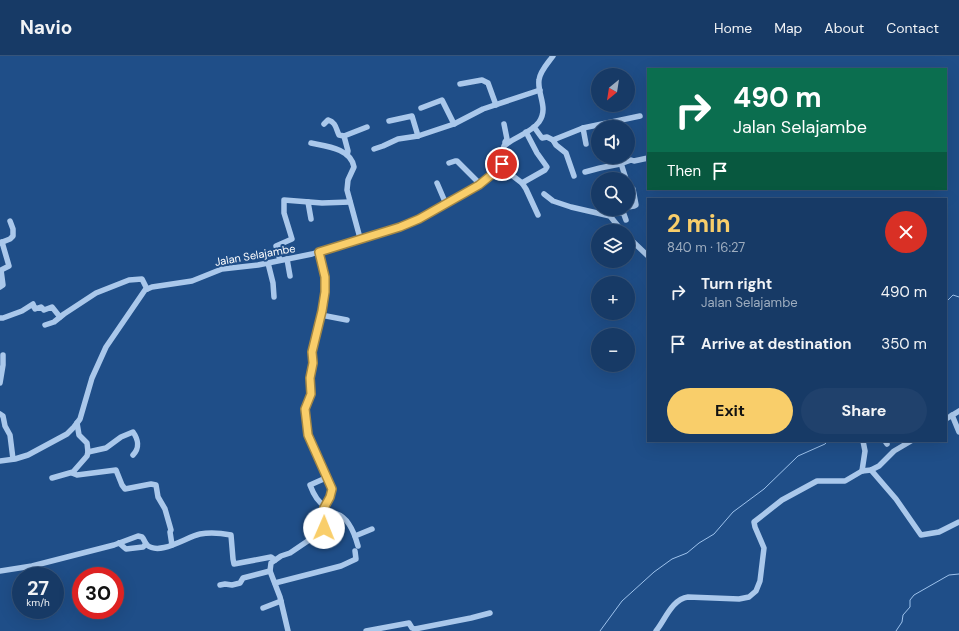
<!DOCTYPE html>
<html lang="en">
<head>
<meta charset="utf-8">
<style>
  body { margin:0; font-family:"DM Sans",sans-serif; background:#20416c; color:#f1f3f6; height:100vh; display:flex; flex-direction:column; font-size:15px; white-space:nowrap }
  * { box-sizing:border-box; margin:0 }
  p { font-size:13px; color:#9eadbf }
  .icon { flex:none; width:22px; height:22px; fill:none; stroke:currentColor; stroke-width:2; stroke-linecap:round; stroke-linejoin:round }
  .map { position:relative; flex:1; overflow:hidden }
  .drawer { position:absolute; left:647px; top:142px; width:300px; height:244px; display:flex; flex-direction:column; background:#173a66; border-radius:0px; box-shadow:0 4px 16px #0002,0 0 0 1px #36547a }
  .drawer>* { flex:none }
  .guide { position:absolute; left:647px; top:12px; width:300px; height:122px; border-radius:0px; box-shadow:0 4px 16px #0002,0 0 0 1px #36547a; background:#0b6e4f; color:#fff; overflow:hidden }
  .needle { width:26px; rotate:210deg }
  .tools { position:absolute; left:591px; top:12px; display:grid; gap:8px }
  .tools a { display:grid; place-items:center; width:44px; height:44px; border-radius:50%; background:#173a66; box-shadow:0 4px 16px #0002,0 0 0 1px #36547a; font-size:20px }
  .speed { position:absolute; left:12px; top:511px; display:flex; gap:8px; font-size:20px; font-weight:700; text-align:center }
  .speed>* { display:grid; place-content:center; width:52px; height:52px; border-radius:50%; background:#173a66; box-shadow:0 4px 16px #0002,0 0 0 1px #36547a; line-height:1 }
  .speed small { font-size:10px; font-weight:400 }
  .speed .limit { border:6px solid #d22; background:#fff; color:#111 }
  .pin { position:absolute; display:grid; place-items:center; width:34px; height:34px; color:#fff; margin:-17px; border:2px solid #fff; border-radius:50%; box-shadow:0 1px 4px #0007 }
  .me { position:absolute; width:44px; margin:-22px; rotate:1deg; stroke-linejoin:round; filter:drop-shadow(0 0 3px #0008) }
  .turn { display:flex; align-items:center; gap:14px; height:84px; padding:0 20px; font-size:18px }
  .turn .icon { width:52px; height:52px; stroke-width:2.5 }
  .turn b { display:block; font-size:28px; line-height:34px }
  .then { display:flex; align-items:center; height:38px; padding:0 20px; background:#0003; gap:8px; font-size:15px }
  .round { display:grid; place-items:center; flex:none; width:42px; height:42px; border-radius:21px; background:#20416c }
  .summary { display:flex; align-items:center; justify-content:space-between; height:68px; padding:0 20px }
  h1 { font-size:24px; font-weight:700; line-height:30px; color:#f9ce6a }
  .action { display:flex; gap:8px; margin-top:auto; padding:8px 20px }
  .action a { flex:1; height:46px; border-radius:24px; background:#f9ce6a; color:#111; font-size:16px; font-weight:700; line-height:46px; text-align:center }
  .action a+a { background:#20416c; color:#f1f3f6 }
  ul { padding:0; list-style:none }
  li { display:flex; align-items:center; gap:12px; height:52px; padding:0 20px }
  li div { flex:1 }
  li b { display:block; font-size:15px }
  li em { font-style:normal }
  header { display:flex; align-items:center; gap:24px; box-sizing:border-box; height:56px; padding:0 20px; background:#173a66; border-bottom:1px solid #36547a }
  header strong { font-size:19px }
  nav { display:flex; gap:22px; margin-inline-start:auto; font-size:14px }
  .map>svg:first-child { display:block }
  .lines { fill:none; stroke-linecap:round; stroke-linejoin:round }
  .stream { stroke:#9dc2ec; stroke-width:1 }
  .minor { stroke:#aac8eb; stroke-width:5.5 }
  .route-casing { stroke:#a28645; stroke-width:10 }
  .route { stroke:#f9ce6a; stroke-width:7 }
  .labels { text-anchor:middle; stroke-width:4; stroke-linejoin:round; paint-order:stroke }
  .street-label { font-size:11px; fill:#fff; stroke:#1f4e88 }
</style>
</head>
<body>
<header>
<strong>Navio</strong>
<nav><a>Home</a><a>Map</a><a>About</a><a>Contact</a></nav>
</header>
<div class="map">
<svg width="959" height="575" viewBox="0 0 959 575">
  <rect width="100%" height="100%" fill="#1f4e88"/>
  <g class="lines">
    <g class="stream">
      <polyline points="946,246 953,239 959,241"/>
      <polyline points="600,575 622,545 654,516 672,503 687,497 699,487 714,478 733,456 764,433 798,400 825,388 828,385"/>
      <polyline points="896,575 902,566 903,559 910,551 910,544 914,539 949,519 959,518"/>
    </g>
    <g class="minor">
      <polyline points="460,28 482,24 488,27 496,49"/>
      <polyline points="421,52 442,44 454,68"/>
      <polyline points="389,65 412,60 418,80"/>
      <path d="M324,68L328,64C336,66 336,73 339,79L344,80"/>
      <polyline points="504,68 507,83 505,86 505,88"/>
      <polyline points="534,71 542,82 547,81 553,84 583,72 640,60"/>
      <polyline points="583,72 586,88"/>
      <polyline points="553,84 556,89 566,97 574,120"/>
      <path d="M311,87C325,90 351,92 354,111L348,124L347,134L360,182"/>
      <polyline points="374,93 383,90 398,83 418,80 454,68 483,53 540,34"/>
      <polyline points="347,99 348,95 344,80 367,71"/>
      <polyline points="619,101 626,123"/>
      <polyline points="449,107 455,105 457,105 480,128"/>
      <polyline points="500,110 522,127 526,133 538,159"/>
      <polyline points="585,116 600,112 620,108 631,104 634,105 648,102"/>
      <polyline points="437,127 446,148"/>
      <polyline points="522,127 545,114 547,111 537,97 526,76"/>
      <polyline points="628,129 629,131 633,133 636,149 634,150 628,151"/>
      <polyline points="544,138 553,145 571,151 610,160 622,175"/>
      <polyline points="308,146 311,163"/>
      <polyline points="622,153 626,164"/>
      <polyline points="610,160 612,157 622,157"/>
      <polyline points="628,181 648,200"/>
      <polyline points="0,187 10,183 13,180 13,173 10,165"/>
      <polyline points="287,203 290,220"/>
      <polyline points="280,204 276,190 292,183 284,157 284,144 322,147 350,146"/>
      <polyline points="268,207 273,227 274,241"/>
      <polyline points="0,231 3,229 1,214 9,210 2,186"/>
      <polyline points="321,259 347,264"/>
      <polyline points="0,262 3,262 22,255 33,248 35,253 41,251 44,254 52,251 60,261"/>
      <polyline points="45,269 54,266 64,258 96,237 129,224 142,223 147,233"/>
      <polyline points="0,327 3,309 3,299"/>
      <polyline points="0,358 3,360 5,370 10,379 13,403"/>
      <polyline points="952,359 959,376"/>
      <polyline points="946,363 959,355"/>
      <polyline points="885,385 887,388"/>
      <path d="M88,396L106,392L121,381L133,376C138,383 140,392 133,399"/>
      <path d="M0,405L15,403L28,399L67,378L74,371L80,363L92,322L106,291L145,234L152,231L192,225L222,213L258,209L312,198L404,169L419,163L476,131L490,120L502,106C505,101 501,95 504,90C514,81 531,77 539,66C549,52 537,38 539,24C540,15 548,7 553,0"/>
      <polyline points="871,414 896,443 921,479 939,476 959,466"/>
      <polyline points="862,415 865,395 863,385"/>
      <polyline points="72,417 77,419 116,414 122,429 125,433 151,428 156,429 158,441 165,453 171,474 170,476 172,489"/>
      <polyline points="52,422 73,416 87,400 88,396 87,387 79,379 77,367"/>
      <path d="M325,450C317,446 313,437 310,429L328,421"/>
      <path d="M324,456C328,457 333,457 337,458C349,462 355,479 358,490"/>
      <polyline points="355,480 372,473"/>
      <polyline points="119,487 126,493 143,491 146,488"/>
      <path d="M0,515L32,510L114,489L138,480L142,481C144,483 145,487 147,489C160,500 186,481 200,478C210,476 221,477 231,479L233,503L234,508L271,501L275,504"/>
      <polyline points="275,527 341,510 356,503 355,495"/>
      <polyline points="220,529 225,528 232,529 240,527 243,522 270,515"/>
      <polyline points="263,552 281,545"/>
      <polyline points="288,575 280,541 270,515 271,507 281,500 290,497 321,476 324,470 324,452 332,436 331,430 324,412 308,379 305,353 311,338 310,322 313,307 313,293 322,255 325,236 325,221 319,196"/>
      <polyline points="366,575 409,567 412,572 415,573 471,562 490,557"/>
      <path d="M656,575C665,564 672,543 688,541L739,543L749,541L756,535L760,525L764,492L755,471L754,466L782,444L817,425H845L862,415L871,414L879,410L894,395L911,385"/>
    </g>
  </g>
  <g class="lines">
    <defs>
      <polyline id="route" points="324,472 324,452 330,441 332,433 308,379 305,353 311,338 310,322 313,307 312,296 322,255 325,236 325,221 319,196 400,171 419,163 479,129 490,120 502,108"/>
    </defs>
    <use href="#route" class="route-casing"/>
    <use href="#route" class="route"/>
  </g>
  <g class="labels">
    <g class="street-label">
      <text transform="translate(255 199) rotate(-10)" y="4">Jalan Selajambe</text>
    </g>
  </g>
</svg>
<div class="tools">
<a><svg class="needle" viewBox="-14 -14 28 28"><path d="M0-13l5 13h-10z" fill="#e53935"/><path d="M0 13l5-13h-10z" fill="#9eadbf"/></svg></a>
<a><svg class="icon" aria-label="sound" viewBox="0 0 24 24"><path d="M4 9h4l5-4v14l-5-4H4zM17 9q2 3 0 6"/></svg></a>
<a><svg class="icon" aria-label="search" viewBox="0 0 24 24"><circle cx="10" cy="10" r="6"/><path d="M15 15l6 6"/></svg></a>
<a><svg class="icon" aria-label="layers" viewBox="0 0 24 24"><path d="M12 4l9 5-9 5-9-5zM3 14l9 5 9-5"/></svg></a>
<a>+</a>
<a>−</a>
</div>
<div class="speed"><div>27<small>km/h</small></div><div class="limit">30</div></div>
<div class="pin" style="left:502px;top:108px;background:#d93025"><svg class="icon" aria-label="arrive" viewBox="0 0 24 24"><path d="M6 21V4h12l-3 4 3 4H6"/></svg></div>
<svg class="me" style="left:324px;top:472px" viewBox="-20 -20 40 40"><circle r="19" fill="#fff"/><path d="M0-13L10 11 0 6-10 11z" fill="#f9ce6a"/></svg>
<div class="guide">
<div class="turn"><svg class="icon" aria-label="right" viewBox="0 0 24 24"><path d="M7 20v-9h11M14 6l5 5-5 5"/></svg><div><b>490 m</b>Jalan Selajambe</div></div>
<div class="then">Then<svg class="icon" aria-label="arrive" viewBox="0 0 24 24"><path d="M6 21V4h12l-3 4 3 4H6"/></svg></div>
</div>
<section class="drawer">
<div class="summary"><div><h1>2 min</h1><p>840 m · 16:27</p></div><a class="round" style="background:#d93025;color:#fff"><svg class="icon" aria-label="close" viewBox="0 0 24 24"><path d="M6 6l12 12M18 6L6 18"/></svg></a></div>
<ul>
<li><svg class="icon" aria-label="right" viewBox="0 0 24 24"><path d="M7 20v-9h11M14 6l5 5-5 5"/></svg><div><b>Turn right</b><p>Jalan Selajambe</p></div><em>490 m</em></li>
<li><svg class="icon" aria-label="arrive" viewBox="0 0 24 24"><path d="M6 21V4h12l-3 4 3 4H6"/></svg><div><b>Arrive at destination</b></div><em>350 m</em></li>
</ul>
<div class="action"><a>Exit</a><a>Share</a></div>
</section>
</div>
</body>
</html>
